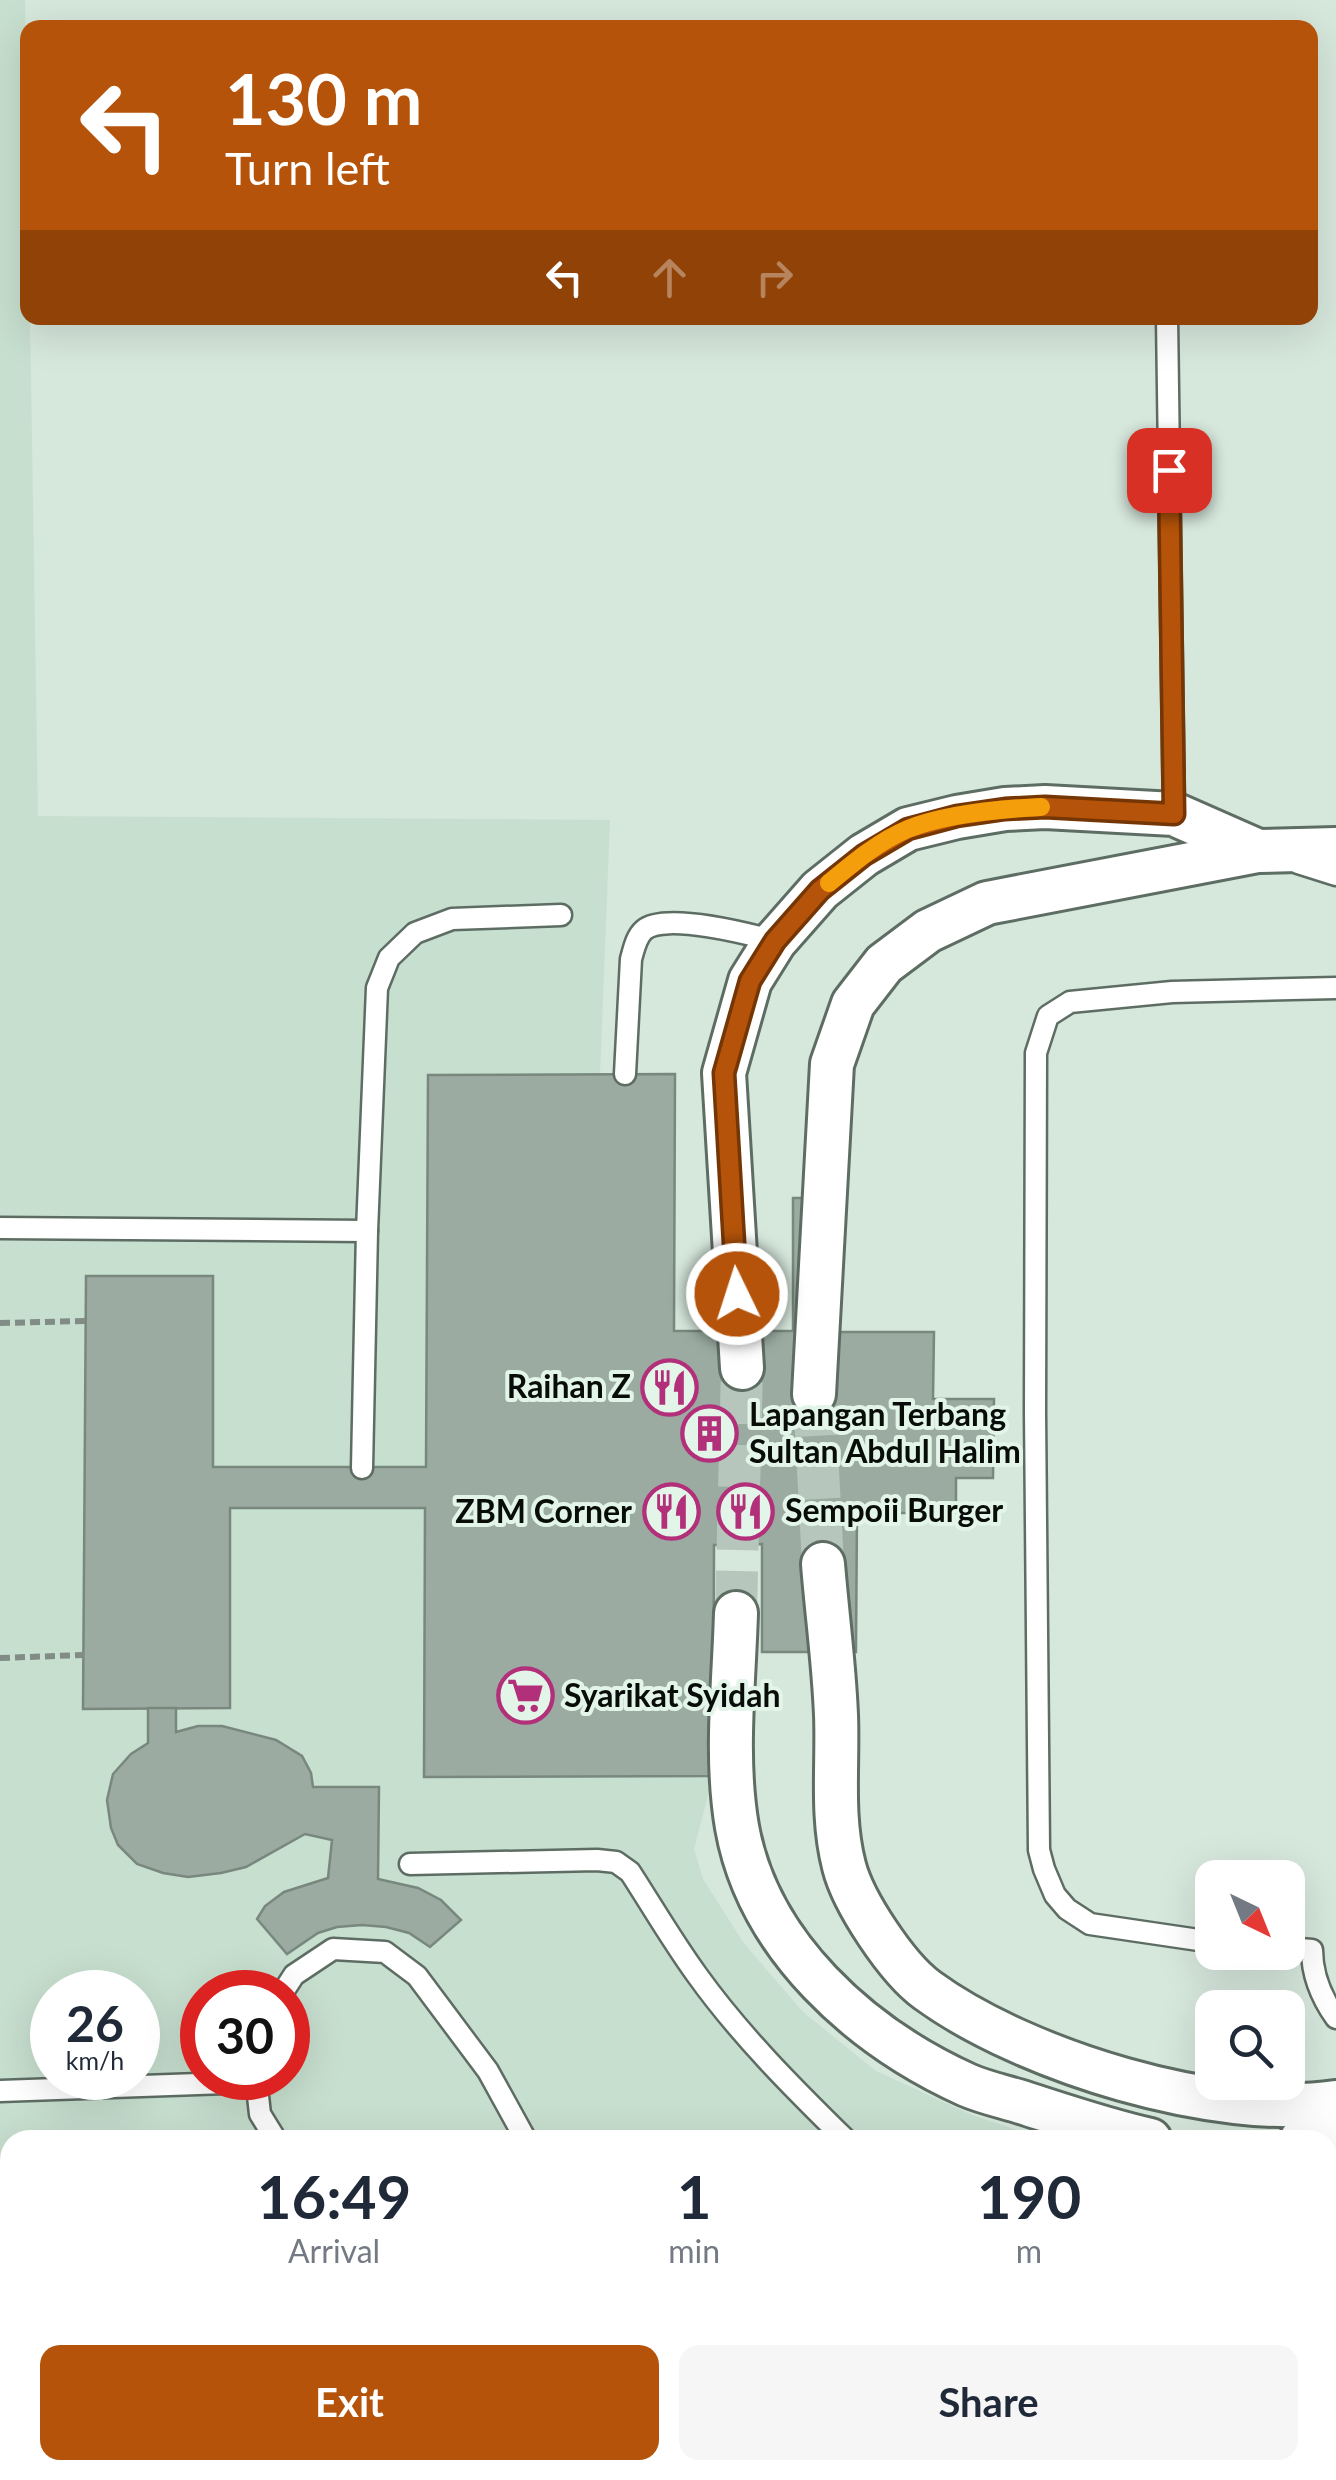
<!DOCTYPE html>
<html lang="en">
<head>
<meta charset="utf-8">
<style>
  body { margin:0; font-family:Lato,sans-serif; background:#f6f6f7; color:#1f2937; height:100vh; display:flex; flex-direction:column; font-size:38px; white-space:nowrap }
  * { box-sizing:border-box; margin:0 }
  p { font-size:32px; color:#747a83 }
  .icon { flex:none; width:55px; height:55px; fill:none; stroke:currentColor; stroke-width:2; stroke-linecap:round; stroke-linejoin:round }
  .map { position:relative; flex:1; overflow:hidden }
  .drawer { position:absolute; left:0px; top:2130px; width:1338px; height:350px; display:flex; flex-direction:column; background:#fff; border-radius:30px 30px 0 0; box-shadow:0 10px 40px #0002 }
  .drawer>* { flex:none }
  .hud { position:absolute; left:20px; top:20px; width:1298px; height:305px; border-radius:20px; box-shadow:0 10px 40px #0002; background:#b45309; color:#fff; overflow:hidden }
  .needle { width:65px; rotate:137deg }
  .tools { position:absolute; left:1195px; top:1860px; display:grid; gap:20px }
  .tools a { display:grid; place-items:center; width:110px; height:110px; border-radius:20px; background:#fff; box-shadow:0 10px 40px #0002; font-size:50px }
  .speed { position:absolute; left:30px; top:1970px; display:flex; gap:20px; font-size:50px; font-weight:700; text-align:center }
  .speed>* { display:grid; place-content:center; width:130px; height:130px; border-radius:50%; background:#fff; box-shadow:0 10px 40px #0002; line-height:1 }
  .speed small { font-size:25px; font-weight:400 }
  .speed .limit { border:15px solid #d22; background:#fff; color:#111 }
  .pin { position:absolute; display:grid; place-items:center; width:85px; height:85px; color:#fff; margin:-42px; border-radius:20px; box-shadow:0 5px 15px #0006 }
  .me { position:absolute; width:110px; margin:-55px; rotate:356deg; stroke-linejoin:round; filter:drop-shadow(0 0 8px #0008) }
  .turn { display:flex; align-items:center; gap:35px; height:210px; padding:0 40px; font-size:45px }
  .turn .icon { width:130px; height:130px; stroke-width:2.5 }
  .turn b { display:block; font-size:70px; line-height:85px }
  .lanes { display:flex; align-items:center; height:95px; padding:0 40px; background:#0003; justify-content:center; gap:50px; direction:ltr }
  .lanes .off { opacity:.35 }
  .eta { display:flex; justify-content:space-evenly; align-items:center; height:170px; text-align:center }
  .eta b { font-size:60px; font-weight:700; line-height:70px }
  .cta { display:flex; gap:20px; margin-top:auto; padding:20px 40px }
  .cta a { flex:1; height:115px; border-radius:20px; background:#b45309; color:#fff; font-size:40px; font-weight:700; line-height:115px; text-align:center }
  .cta a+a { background:#f6f6f7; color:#1f2937 }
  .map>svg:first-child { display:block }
  .built { fill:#c7dfcf; fill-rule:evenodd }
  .building { fill:#9baba1; stroke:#79887e; stroke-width:2.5 }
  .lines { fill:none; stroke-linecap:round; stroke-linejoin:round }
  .minor-tunnel { stroke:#b7c6bc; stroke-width:42; stroke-dasharray:42 21; stroke-linecap:butt }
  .service-casing { stroke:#5e6d63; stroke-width:25 }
  .minor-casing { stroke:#5e6d63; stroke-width:48 }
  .path { stroke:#808c85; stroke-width:6; stroke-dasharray:10 5; stroke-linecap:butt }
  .service { stroke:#fff; stroke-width:20 }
  .minor { stroke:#fff; stroke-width:42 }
  .route-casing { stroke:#753606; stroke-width:25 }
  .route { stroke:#b45309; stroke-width:18 }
  .slow { stroke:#f59e0b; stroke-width:18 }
  .labels { text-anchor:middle; stroke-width:8; stroke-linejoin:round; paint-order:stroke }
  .poi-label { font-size:32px; font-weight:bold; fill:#080d0a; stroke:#e3f5e9; text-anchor:start }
</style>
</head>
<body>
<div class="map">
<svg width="1336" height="2480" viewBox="0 0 1336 2480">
  <rect width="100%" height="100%" fill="#d6e7dc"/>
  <path class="built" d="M0,0H25L28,318H30L38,816L610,820L600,1074H675L674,1331H792L793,1198H831V1332H934L933,1398L994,1399L993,1478H956V1513H857L856,1652H762V1544L714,1545L713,1776L694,1849L703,1879L743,1942L803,2012L876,2071L972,2115L1046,2140H10V2470H1147L1144,2480H0ZM52,1992H138V2078H52ZM202,1992H288V2078H202Z"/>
  <g class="building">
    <polygon points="675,1074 674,1331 793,1331 793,1198 831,1198 831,1332 934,1332 933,1399 994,1399 993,1478 956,1478 956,1513 857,1513 856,1652 762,1652 762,1544 714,1545 713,1776 424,1777 425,1508 230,1508 230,1708 83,1709 86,1276 213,1276 213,1467 426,1467 428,1075"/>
    <polygon points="148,1708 176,1708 176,1732 198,1726 222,1726 276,1740 302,1756 311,1773 313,1787 379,1787 378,1879 418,1888 441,1900 461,1920 430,1947 409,1933 386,1927 362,1925 337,1927 318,1933 287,1954 257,1919 265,1906 284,1892 328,1878 332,1840 305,1834 246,1867 221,1873 188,1877 163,1873 137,1864 118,1845 111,1828 107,1800 113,1774 131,1754 148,1743"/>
  </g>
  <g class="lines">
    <g class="minor-tunnel">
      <polyline points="814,1394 823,1564"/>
      <polyline points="736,1613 742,1368"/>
    </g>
    <defs>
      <g id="service">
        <polyline points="1167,318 1174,814"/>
        <polyline points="1298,863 1336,875"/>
        <path d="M625,1074L631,959C634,949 636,937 644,930C664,912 749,934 775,941"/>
        <polyline points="0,1228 367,1231"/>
        <polyline points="362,1468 367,1231 377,988 389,958 415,933 452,919 561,915"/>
        <path d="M410,1864L597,1860L616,1862L630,1872C652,1906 673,1942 697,1975C740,2035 793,2088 846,2140"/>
        <polyline points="1212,1942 1090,1924 1067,1909 1055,1895 1044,1869 1039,1850 1035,1412 1036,1053 1048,1016 1070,1002 1172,992 1336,988"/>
        <path d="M1288,1948L1312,1950C1312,1976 1321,1997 1336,2018"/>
        <polyline points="283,1992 294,1975 333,1949 385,1952 417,1976 488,2071 526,2140"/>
        <polyline points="256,2078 260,2114 276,2140"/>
        <polyline points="0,2091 255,2082"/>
        <polyline points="1328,2220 1336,2216"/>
        <polyline points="731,2470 799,2480"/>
        <polyline points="1177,2480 1179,2470"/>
        <polyline points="1327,2480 1336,2410"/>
      </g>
      <g id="minor">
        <polyline points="742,1368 724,1073 750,981 775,941 820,890 864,855 908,829 957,817 1005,809 1045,807 1174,814 1258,851"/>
        <polyline points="814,1394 832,1064 853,1004 884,964 928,931 987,903 1258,851 1336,849"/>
        <path d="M823,1564C827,1614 834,1664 836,1715C838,1765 831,1816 844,1866C853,1902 897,1968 927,1990C1024,2061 1217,2120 1336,2102"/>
        <path d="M736,1613C734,1683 725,1757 737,1827C758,1946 861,2037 967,2085C983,2092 1001,2096 1018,2101C1062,2115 1105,2130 1150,2140"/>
        <polyline points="1301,2140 1336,2128"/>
      </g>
    </defs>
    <use href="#service" class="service-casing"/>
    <use href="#minor" class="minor-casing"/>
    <g class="path">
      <polyline points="0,1323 85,1321"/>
      <polyline points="0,1658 84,1655"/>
    </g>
    <use href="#service" class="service"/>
    <use href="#minor" class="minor"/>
  </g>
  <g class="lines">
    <defs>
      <polyline id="route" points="737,1294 724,1073 750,981 775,941 820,890 864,855 908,829 957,816 1005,809 1045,807 1174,814 1169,470"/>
    </defs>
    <use href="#route" class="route-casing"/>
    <use href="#route" class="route"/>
    <path class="slow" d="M829,883C853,863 879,841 908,829C945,814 1000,809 1041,807"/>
  </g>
  <defs>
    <symbol id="restaurant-ring" viewBox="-11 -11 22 22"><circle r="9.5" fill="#e3f5e9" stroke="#b22f79" stroke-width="1.5"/><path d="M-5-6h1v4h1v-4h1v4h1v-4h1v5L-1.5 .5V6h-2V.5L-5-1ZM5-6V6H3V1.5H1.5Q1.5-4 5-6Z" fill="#b22f79"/></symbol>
    <symbol id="building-ring" viewBox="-11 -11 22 22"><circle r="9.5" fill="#e3f5e9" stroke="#b22f79" stroke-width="1.5"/><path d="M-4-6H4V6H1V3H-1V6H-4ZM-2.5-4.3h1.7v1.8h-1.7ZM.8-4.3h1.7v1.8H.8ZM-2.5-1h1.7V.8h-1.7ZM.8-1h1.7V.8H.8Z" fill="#b22f79"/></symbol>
    <symbol id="supermarket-ring" viewBox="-11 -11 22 22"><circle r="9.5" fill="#e3f5e9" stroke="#b22f79" stroke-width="1.5"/><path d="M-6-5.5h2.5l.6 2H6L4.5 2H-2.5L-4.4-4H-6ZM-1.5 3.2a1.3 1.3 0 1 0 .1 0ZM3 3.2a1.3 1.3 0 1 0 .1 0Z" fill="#b22f79"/></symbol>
  </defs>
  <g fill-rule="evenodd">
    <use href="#restaurant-ring" x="638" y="1356" width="63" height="63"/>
    <use href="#building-ring" x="678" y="1402" width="63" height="63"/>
    <use href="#restaurant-ring" x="714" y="1480" width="63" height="63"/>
    <use href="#restaurant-ring" x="640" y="1480" width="63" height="63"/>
    <use href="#supermarket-ring" x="494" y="1664" width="63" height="63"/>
  </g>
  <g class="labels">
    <g class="poi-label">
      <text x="631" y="1398" text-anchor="end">Raihan Z</text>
      <text x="749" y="1426">Lapangan Terbang<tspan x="749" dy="37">Sultan Abdul Halim</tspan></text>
      <text x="785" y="1522">Sempoii Burger</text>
      <text x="632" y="1523" text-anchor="end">ZBM Corner</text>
      <text x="564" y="1707">Syarikat Syidah</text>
    </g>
  </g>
</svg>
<div class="tools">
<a><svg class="needle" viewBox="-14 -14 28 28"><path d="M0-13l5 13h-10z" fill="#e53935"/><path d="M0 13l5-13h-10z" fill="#747a83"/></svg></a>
<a><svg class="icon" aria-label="search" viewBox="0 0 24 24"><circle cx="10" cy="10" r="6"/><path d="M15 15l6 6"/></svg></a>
</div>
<div class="speed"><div>26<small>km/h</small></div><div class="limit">30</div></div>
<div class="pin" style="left:1169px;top:470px;background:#d93025"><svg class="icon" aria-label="arrive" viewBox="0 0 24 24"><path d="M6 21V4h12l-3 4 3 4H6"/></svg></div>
<svg class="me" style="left:737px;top:1294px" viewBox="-20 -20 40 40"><circle r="17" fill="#b45309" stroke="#fff" stroke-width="3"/><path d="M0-11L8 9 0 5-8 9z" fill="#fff"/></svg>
<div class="hud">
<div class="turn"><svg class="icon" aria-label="left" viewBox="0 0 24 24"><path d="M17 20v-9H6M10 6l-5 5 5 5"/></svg><div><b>130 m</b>Turn left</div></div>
<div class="lanes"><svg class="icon" aria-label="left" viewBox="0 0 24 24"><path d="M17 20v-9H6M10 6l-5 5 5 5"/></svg><svg class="icon off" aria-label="ahead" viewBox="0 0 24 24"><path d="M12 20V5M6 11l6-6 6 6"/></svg><svg class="icon off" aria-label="right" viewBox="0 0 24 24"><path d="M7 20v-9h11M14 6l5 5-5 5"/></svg></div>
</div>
<section class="drawer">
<div class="eta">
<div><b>16:49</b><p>Arrival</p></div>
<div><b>1</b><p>min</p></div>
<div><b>190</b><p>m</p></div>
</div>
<div class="cta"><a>Exit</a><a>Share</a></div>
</section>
</div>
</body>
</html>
